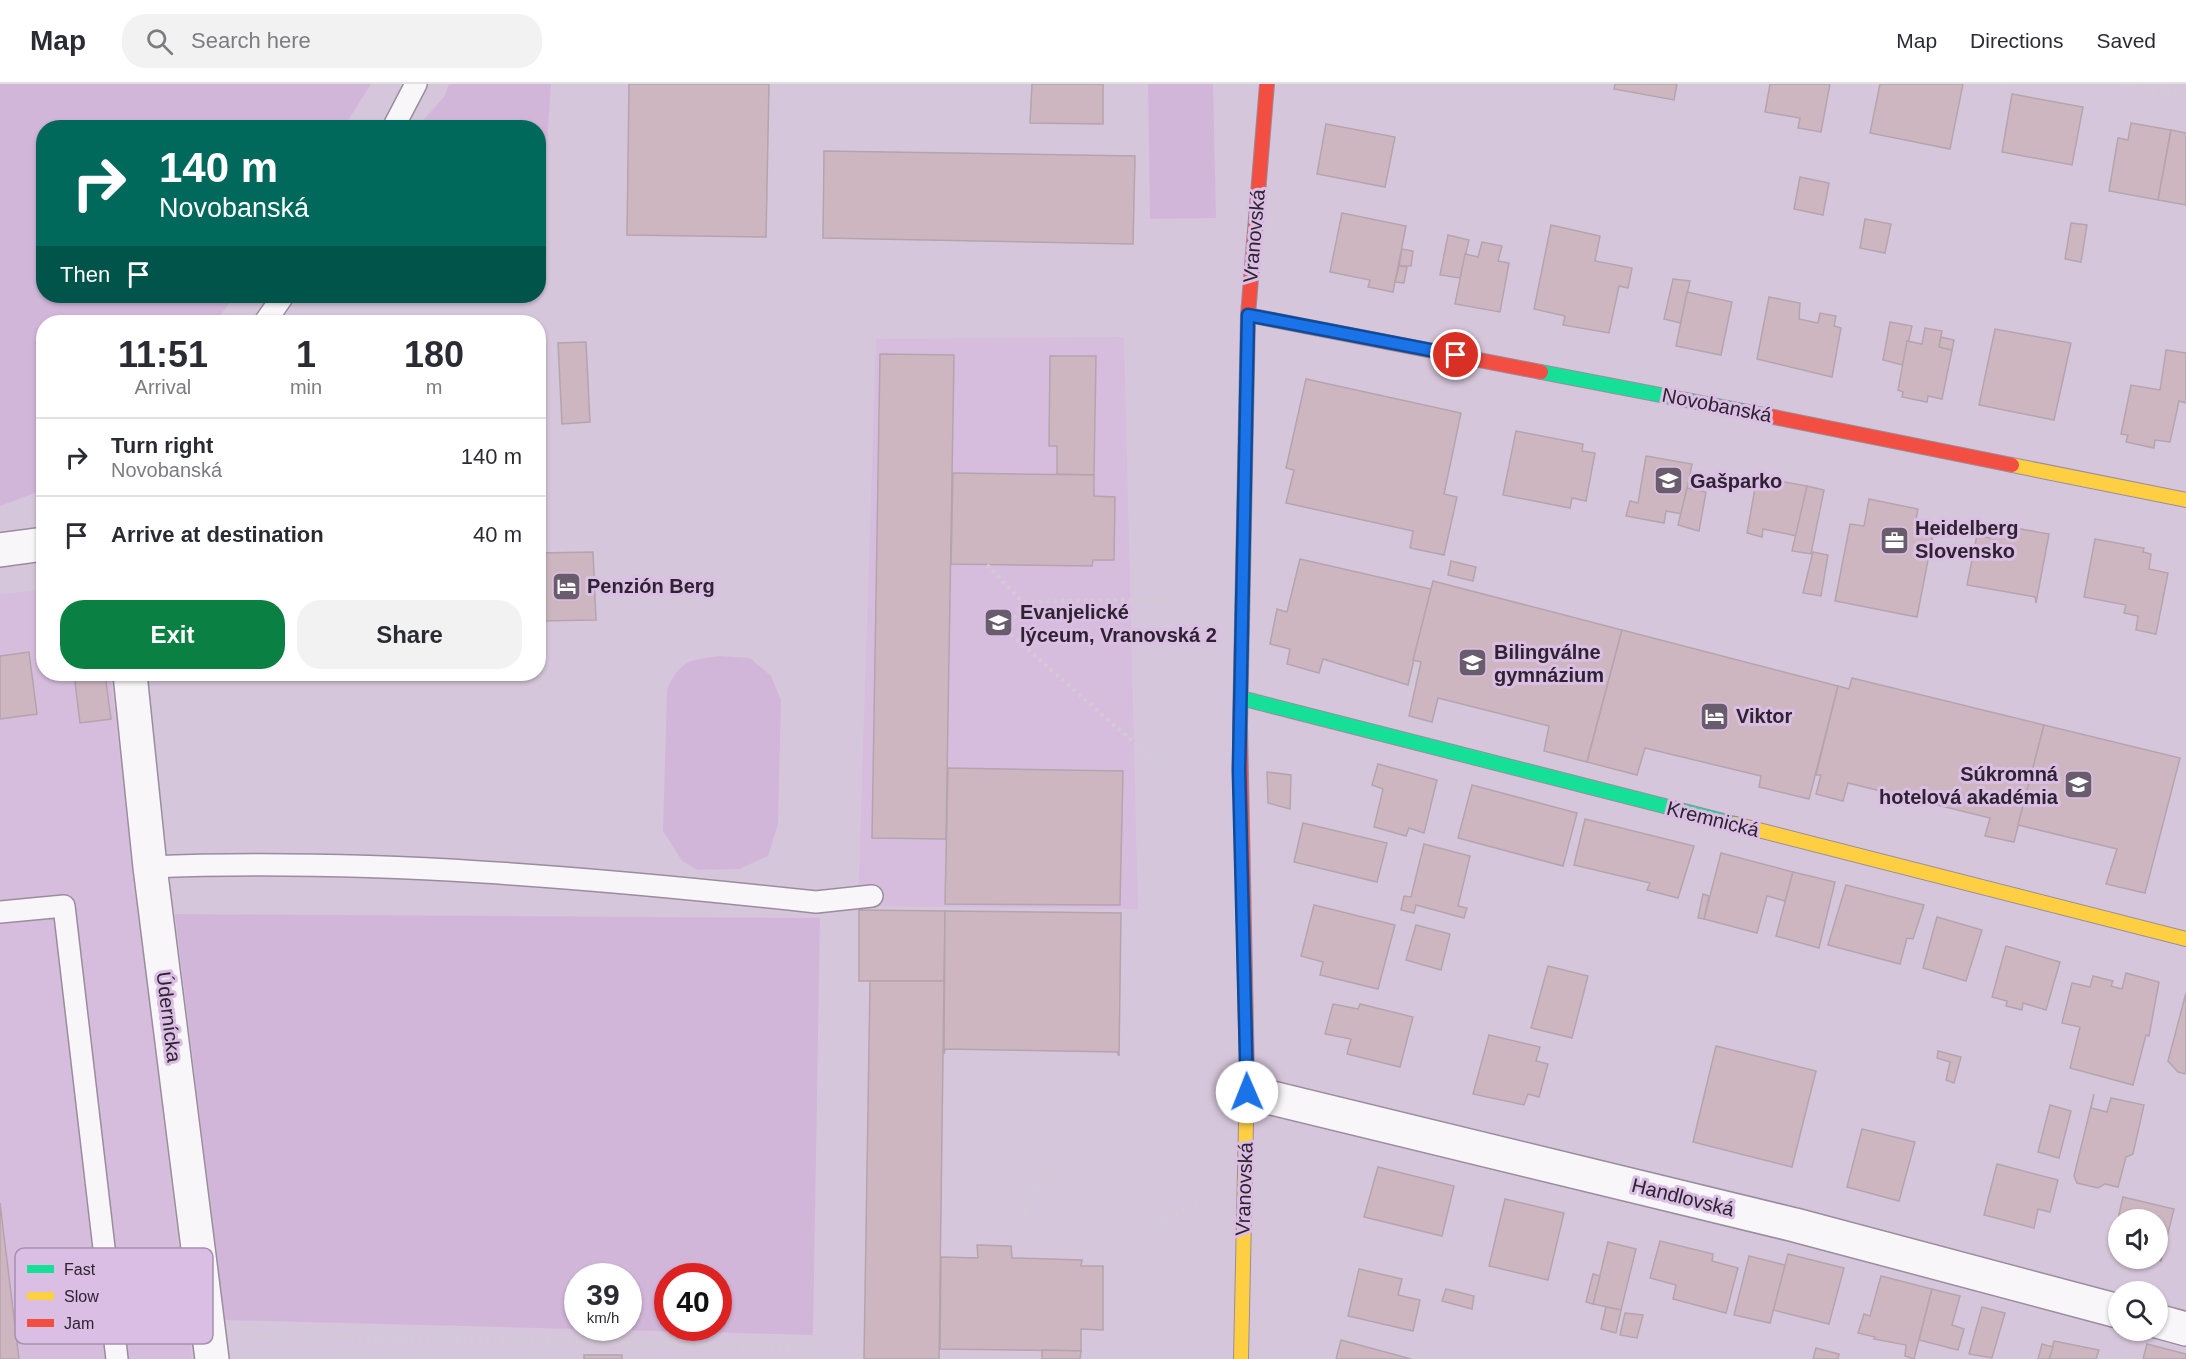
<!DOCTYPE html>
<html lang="en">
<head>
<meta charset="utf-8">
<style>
  body { margin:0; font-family:Arial,sans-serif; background:#f2f2f3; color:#2b2b33; height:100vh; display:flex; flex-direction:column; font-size:22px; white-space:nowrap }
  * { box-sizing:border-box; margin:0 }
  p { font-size:20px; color:#7c7c81 }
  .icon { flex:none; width:33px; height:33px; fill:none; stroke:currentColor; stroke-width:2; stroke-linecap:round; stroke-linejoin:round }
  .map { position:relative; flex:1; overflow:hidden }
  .sheet { position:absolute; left:36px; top:231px; width:510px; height:366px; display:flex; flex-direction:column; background:#fff; border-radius:24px; box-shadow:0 2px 4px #0004 }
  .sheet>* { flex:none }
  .banner { position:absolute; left:36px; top:36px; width:510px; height:183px; border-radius:24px; box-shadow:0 2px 4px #0004; background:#00695c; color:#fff; overflow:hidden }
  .tools { position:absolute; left:2108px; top:1125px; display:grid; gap:12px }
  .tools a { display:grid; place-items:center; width:60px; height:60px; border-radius:50%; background:#fff; box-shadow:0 2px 4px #0004; font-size:30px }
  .speed { position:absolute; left:564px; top:1179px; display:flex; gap:12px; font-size:30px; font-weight:700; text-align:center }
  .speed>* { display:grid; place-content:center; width:78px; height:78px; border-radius:50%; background:#fff; box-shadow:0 2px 4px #0004; line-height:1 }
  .speed small { font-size:15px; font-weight:400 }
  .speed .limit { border:9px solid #d22; background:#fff; color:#111 }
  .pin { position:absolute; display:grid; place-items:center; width:51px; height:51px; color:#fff; margin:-26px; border:3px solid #fff; border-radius:50%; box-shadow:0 2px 6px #0007 }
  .me { position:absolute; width:66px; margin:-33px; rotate:359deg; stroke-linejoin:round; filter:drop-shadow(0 0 4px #0008) }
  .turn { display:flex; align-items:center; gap:21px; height:126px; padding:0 24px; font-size:27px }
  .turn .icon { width:78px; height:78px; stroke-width:2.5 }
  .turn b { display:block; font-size:42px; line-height:51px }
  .then { display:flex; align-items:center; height:57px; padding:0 24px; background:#0003; gap:12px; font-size:22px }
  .eta { display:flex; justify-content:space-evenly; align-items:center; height:102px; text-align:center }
  .eta b { font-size:36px; font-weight:700; line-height:42px }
  .action { display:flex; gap:12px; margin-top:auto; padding:12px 24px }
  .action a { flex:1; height:69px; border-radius:24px; background:#0b8043; color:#fff; font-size:24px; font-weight:700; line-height:69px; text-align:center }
  .action a+a { background:#f2f2f3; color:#2b2b33 }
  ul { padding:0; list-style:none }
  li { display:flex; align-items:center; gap:18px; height:78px; padding:0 24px; border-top:2px solid #e1e1e2 }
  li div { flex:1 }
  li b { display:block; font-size:22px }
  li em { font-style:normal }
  header { display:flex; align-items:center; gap:36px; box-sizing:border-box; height:84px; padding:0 30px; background:#fff; border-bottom:2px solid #e1e1e2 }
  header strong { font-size:28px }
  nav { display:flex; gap:33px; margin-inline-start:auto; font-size:21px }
  .search { width:420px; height:54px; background:#f2f2f3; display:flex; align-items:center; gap:15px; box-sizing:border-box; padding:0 21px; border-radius:24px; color:#7c7c81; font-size:22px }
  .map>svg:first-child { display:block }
  .built { fill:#d6bddd }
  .green { fill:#d2b6da; fill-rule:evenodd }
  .building { fill:#cdb6c0; stroke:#b4a4ae; stroke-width:1.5 }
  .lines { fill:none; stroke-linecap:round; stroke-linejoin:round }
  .lane-casing { stroke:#998d9d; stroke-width:24 }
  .street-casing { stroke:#998d9d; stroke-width:36 }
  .fast-casing { stroke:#998d9d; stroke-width:16 }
  .slow-casing { stroke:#998d9d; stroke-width:16 }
  .jam-casing { stroke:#998d9d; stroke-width:16 }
  .path { stroke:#d1ccd2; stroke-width:4; stroke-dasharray:3 4.5; stroke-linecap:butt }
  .lane { stroke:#f9f6fa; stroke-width:21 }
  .street { stroke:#f9f6fa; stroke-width:33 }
  .fast { stroke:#16e098; stroke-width:14 }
  .slow { stroke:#ffcf43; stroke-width:14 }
  .jam { stroke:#f24e42; stroke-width:14 }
  .route-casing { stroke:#114b97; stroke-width:15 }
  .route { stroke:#1a73e8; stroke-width:10 }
  .labels { text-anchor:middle; stroke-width:6; stroke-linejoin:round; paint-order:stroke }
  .street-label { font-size:20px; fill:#2e2331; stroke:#dabee3 }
  .poi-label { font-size:20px; font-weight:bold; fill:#2e2331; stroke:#dabee3; text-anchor:start }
  .key { fill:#dabee3; stroke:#a690ae; stroke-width:1.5 }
  .key-label { font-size:16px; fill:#2e2331 }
</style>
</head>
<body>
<header>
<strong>Map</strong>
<div class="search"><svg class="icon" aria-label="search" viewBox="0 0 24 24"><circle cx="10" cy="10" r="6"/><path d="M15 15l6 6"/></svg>Search here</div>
<nav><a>Map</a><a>Directions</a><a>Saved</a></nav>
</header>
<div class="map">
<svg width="2186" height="1275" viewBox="0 0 2186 1275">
  <rect width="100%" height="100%" fill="#d6c6db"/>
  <g class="built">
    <polygon points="1124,253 1138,825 858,822 876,255"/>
    <polygon points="43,506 44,590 110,590 192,1275 0,1275 0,510"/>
  </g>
  <g class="green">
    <polygon points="0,0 371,0 344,43 44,44 44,212 235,212 215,238 44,238 43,406 0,422"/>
    <polygon points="449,0 551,0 542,132 538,131 538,44 417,43 444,13"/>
    <polygon points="1148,0 1213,0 1216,134 1150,135"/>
    <path d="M721,572L750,574L771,592L781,616L778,740L768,772L739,785L698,786L682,777L663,747L667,606C680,575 691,576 721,572Z"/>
    <path d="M175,830L820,834L813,1251L225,1236ZM628,1192V1244H578V1192ZM718,1192V1244H668V1192Z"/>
  </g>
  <g class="building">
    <polygon points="629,0 769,0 766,153 627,151"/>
    <polygon points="1032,0 1103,0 1103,40 1030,39"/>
    <polygon points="1615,0 1677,0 1674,16 1614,5"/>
    <polygon points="1770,0 1830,0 1821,48 1798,44 1800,34 1765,28"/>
    <polygon points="1880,0 1963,0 1950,65 1870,49"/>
    <polygon points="2012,10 2083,23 2072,81 2002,68"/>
    <polygon points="2131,39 2171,46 2158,116 2109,107 2118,54 2128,56"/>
    <polygon points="1326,40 1395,53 1385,103 1317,90"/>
    <polygon points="2171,46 2186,49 2186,121 2158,116"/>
    <polygon points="824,67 1135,72 1133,160 823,154"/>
    <polygon points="1800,93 1829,99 1823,131 1794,125"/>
    <polygon points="1342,129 1406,142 1393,208 1368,203 1370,196 1330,188"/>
    <polygon points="1865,135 1891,140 1885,169 1860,164"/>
    <polygon points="2071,139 2087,141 2081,178 2065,175"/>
    <polygon points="1551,141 1600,152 1595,177 1632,184 1628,204 1619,202 1609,249 1563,241 1565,232 1534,225"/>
    <polygon points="1448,151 1469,156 1460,194 1440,191"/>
    <polygon points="1482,158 1502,162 1498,177 1509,179 1500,228 1455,220 1465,170 1478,173"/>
    <polygon points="1402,165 1413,167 1411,182 1399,182"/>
    <polygon points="1399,182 1407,183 1404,199 1395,198"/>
    <polygon points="1673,195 1690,197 1681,239 1664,235"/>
    <polygon points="1687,208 1732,218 1721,271 1676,262"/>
    <polygon points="1769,213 1800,219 1799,235 1818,239 1820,229 1836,232 1834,242 1841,244 1832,293 1757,275"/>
    <polygon points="1890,238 1912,242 1903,281 1883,276"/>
    <polygon points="1925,244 1942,247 1939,263 1952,266 1942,315 1928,312 1927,318 1902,313 1903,308 1898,306 1907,257 1922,260"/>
    <polygon points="1995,245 2071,259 2054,336 1979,321"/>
    <polygon points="1941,253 1954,256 1952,266 1939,263"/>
    <polygon points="586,258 590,338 562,340 558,259"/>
    <polygon points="2166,266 2186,269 2186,319 2179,317 2170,358 2155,356 2154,364 2126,358 2128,351 2121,350 2131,301 2160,306"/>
    <polygon points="880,270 954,271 946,755 872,754"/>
    <polygon points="1050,272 1096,272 1094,391 1057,390 1057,362 1049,362"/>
    <polygon points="1306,295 1461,329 1444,410 1457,413 1444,471 1410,464 1413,447 1286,419 1294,386 1286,384"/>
    <polygon points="1516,347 1583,360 1582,367 1595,369 1586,417 1572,414 1570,424 1503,411"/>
    <polygon points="1646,372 1692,380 1682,430 1666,427 1664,439 1626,432 1630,417 1638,419"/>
    <polygon points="953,389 1094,391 1094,412 1115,413 1114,476 1093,476 1092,482 951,480"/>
    <polygon points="1757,393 1807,402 1797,452 1763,445 1762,453 1747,449"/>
    <polygon points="1807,402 1824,406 1811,470 1792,467"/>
    <polygon points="1687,404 1706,408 1699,447 1678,441"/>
    <polygon points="1869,415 1918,425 1915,441 1934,445 1917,533 1835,517 1850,440 1864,442"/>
    <polygon points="1992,440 2049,450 2036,519 2035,513 1967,501 1977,451 1990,454"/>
    <polygon points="2095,455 2144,464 2143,468 2151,470 2149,485 2168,489 2156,550 2136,546 2138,532 2124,529 2126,521 2084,513"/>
    <polygon points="593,468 596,536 538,537 538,469"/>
    <polygon points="1813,468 1828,471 1821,512 1803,509"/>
    <polygon points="1300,475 1431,505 1408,601 1323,575 1319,589 1287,580 1290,565 1270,560 1277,525 1287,528"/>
    <polygon points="1451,477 1476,483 1473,497 1448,491"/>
    <polygon points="1433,497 1622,546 1587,678 1544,667 1549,642 1438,614 1432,638 1409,632 1421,578 1413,576"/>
    <polygon points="1622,546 1838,602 1809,715 1759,703 1761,692 1645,664 1637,691 1587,678"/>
    <polygon points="29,568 37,630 0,635 0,572"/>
    <polygon points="74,590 105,590 111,635 80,639"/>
    <polygon points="1852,594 2044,641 2014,758 1985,752 1990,734 1848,699 1843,717 1816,710 1821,691 1816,691 1838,602 1849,605"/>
    <polygon points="2044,641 2180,674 2145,809 2106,800 2117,765 2018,741"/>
    <polygon points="1378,680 1437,696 1424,749 1409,744 1406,752 1374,743 1383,705 1372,701"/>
    <polygon points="948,684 1123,687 1120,821 945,820"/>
    <polygon points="1267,688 1291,691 1290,725 1268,719"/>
    <polygon points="1472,701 1577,729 1563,782 1458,754"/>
    <polygon points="1585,735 1694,762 1678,814 1647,806 1650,799 1574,781"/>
    <polygon points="1303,739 1387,759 1377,798 1294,778"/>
    <polygon points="1424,760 1470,772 1458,822 1467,824 1464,834 1416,821 1414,829 1401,826 1404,812 1411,813"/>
    <polygon points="1721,769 1793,788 1785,817 1767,812 1757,849 1704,835"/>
    <polygon points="1793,788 1835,798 1819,864 1776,852"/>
    <polygon points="1846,801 1924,821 1913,855 1907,854 1900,880 1828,861"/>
    <polygon points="1703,810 1709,812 1704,835 1698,834"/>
    <polygon points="1314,821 1395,841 1378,905 1320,891 1323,878 1301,872"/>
    <polygon points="859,826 945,827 944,897 859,897"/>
    <polygon points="945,827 1121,829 1119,972 1117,968 945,965 944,970"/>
    <polygon points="1937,833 1982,846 1966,897 1923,884"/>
    <polygon points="1416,841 1450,850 1441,886 1406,876"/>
    <polygon points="2006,862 2060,878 2046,926 2023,919 2022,926 2006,922 2007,917 1992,913"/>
    <polygon points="1548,882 1588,892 1572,954 1531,944"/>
    <polygon points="2126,889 2159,898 2149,952 2146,951 2133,1001 2070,984 2080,943 2062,939 2072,899 2090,903 2093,892 2113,897 2111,902 2122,905"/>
    <polygon points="870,897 944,897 939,1275 864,1275"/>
    <polygon points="2186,909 2186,990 2178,988 2168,977"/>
    <polygon points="1333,920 1358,925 1360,920 1413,933 1400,983 1347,970 1351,955 1325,950"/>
    <polygon points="1489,951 1540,963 1536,977 1548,980 1539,1013 1528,1010 1524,1021 1473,1010"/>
    <polygon points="1716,962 1816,987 1792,1083 1693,1058"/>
    <polygon points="1938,967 1961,973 1954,999 1946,996 1950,978 1937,974"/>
    <polygon points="2094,1010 2091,1024 2107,1028 2111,1014 2144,1021 2133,1070 2126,1073 2118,1103 2105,1100 2098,1104 2077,1099 2074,1092"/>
    <polygon points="2050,1021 2071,1027 2059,1074 2038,1068"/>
    <polygon points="1862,1045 1915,1058 1899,1117 1847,1103"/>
    <polygon points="1997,1080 2058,1096 2050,1128 2038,1125 2034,1144 1984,1131"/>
    <polygon points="1378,1083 1454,1102 1442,1152 1364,1133"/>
    <polygon points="2123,1113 2174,1125 2161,1177 2152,1174 2157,1174 2157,1136 2118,1136 2118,1165 2111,1164"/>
    <polygon points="1505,1115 1564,1129 1548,1196 1489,1182"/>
    <polygon points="0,1119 19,1275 0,1275"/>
    <polygon points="1660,1157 1713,1170 1712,1177 1738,1184 1726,1229 1673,1215 1676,1201 1650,1194"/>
    <polygon points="1608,1158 1636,1165 1621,1226 1593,1220"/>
    <polygon points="977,1161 1011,1162 1012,1174 1082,1176 1081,1182 1103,1182 1103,1246 1081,1245 1081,1267 940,1265 941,1173 978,1174"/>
    <polygon points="1788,1170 1844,1184 1829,1240 1773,1226"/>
    <polygon points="1749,1172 1785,1181 1770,1239 1734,1231"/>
    <polygon points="1359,1185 1402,1195 1398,1211 1420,1216 1413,1247 1348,1232"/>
    <polygon points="1593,1190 1600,1192 1593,1220 1586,1218"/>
    <polygon points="1881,1192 1932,1205 1914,1275 1905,1272 1906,1261 1874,1255 1875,1253 1858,1249 1864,1230 1870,1232"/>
    <polygon points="1446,1205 1474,1212 1472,1225 1442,1217"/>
    <polygon points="1932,1205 1960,1212 1952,1241 1964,1245 1958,1266 1919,1256"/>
    <polygon points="1606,1223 1621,1226 1616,1249 1601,1245"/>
    <polygon points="1982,1223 2005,1229 1992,1274 1969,1270"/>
    <polygon points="1625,1229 1643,1231 1637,1254 1620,1251"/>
    <polygon points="1341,1256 1411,1275 1336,1275"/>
    <polygon points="2054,1257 2099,1266 2096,1275 2049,1275"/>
    <polygon points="2042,1260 2053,1263 2049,1275 2038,1275"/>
    <polygon points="2147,1260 2186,1270 2186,1275 2143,1275"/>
    <polygon points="1816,1264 1839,1270 1838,1275 1813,1275"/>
    <polygon points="1042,1266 1081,1267 1080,1275 1042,1275"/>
    <rect x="584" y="1271" width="38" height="4"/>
  </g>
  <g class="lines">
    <defs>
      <g id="lane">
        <polyline points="393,44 416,0"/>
        <polyline points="265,238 283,212"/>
        <path d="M150,783C372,774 595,794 816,818L872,812"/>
        <polyline points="0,828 64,822 117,1275"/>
      </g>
      <g id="street">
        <polyline points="0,466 44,460"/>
        <polyline points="130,590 150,783 212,1275"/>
        <polyline points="1247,1008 1795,1141 2118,1227"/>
        <polyline points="2157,1237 2186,1245"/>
      </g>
      <g id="fast">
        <polyline points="1541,288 1764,331"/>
        <polyline points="1241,614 1735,740"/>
        <polyline points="1240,642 1247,282"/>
      </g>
      <g id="slow">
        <polyline points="2012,381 2186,416"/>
        <polyline points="1735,740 2186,855"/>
        <polyline points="1241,1275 1247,993"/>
      </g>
      <g id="jam">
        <polyline points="1248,231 1541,288"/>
        <polyline points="1247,282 1248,231 1267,0"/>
        <polyline points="1764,331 2012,381"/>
        <polyline points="1240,642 1247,993"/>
      </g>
    </defs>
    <use href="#lane" class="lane-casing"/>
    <use href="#street" class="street-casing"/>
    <use href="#fast" class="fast-casing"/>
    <use href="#slow" class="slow-casing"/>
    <use href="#jam" class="jam-casing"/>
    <g class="path">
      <polyline points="2123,0 2186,12"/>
      <polyline points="987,481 1023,518 1208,514"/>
      <polyline points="1023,518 1008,548 1163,684 1205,684"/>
      <polyline points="1407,618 1416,581"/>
      <path d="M1020,1142C1034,1099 1052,1083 1084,1052"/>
      <polyline points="1148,1144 1209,1112"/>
      <polyline points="246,1251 802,1263"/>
    </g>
    <use href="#lane" class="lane"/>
    <use href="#street" class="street"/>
    <use href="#fast" class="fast"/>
    <use href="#slow" class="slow"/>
    <use href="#jam" class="jam"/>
  </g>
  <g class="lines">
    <defs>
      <polyline id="route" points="1247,1008 1239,686 1248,231 1456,271"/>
    </defs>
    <use href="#route" class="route-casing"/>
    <use href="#route" class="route"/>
  </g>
  <defs>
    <symbol id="school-square" viewBox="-11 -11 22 22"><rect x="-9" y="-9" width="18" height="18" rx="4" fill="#695c6c" stroke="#dabee3"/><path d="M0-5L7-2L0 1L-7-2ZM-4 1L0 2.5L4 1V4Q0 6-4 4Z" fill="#fff"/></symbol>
    <symbol id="office-square" viewBox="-11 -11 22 22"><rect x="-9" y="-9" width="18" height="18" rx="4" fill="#695c6c" stroke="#dabee3"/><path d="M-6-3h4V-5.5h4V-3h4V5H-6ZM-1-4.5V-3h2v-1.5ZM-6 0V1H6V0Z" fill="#fff"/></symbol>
    <symbol id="hotel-square" viewBox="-11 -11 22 22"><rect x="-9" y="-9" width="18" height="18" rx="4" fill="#695c6c" stroke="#dabee3"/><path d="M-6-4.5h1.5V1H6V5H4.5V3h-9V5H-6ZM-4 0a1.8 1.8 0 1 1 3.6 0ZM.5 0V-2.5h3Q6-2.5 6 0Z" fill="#fff"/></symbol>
  </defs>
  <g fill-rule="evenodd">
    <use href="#school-square" x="1652" y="380" width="33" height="33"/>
    <use href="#office-square" x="1878" y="440" width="33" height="33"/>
    <use href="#hotel-square" x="550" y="486" width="33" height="33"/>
    <use href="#school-square" x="982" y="522" width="33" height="33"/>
    <use href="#school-square" x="1456" y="562" width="33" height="33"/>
    <use href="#hotel-square" x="1698" y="616" width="33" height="33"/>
    <use href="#school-square" x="2062" y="684" width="33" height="33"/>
  </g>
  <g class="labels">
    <g class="street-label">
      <text transform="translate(1254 152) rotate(-85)" y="7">Vranovská</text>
      <text transform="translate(1717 321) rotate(11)" y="7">Novobanská</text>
      <text transform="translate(1713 735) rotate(14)" y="7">Kremnická</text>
      <text transform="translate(169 933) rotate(83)" y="7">Údernícka</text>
      <text transform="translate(1244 1105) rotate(-88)" y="7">Vranovská</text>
      <text transform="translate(1683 1113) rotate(14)" y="7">Handlovská</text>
    </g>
    <g class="poi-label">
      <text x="1690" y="404">Gašparko</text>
      <text x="1915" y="451">Heidelberg<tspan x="1915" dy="23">Slovensko</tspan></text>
      <text x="587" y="509">Penzión Berg</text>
      <text x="1020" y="535">Evanjelické<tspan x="1020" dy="23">lýceum, Vranovská 2</tspan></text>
      <text x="1494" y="575">Bilingválne<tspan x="1494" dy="23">gymnázium</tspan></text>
      <text x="1736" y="639">Viktor</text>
      <text x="2058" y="697" text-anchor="end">Súkromná<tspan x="2058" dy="23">hotelová akadémia</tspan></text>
    </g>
  </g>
  <rect x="15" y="1164" width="198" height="96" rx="9" class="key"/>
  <rect x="27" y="1181" width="27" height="8" fill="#16e098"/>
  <rect x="27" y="1208" width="27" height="8" fill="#ffcf43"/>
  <rect x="27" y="1235" width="27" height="8" fill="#f24e42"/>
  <g class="key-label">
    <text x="64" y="1191">Fast</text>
    <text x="64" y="1218">Slow</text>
    <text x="64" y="1245">Jam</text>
  </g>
</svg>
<div class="tools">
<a><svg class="icon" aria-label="sound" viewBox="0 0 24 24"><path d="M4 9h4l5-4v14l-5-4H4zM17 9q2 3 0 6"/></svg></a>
<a><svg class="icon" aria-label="search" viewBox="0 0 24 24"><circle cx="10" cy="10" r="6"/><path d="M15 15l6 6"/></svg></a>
</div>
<div class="speed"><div>39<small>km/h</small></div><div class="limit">40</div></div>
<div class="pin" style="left:1456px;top:271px;background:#d93025"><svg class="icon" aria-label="arrive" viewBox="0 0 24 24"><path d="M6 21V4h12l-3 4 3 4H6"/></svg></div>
<svg class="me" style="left:1247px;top:1008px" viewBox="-20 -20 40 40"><circle r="19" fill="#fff"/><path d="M0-13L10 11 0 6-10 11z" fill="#1a73e8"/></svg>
<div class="banner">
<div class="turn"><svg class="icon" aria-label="right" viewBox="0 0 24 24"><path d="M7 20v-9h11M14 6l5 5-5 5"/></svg><div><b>140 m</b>Novobanská</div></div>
<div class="then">Then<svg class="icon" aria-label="arrive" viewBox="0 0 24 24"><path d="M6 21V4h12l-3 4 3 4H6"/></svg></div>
</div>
<section class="sheet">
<div class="eta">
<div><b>11:51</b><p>Arrival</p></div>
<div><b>1</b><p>min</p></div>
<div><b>180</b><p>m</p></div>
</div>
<ul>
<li><svg class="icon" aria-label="right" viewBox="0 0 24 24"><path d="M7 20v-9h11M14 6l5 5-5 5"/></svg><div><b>Turn right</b><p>Novobanská</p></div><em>140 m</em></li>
<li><svg class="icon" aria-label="arrive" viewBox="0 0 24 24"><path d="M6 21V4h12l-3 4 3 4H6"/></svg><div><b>Arrive at destination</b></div><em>40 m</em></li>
</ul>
<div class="action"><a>Exit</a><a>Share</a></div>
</section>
</div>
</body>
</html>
